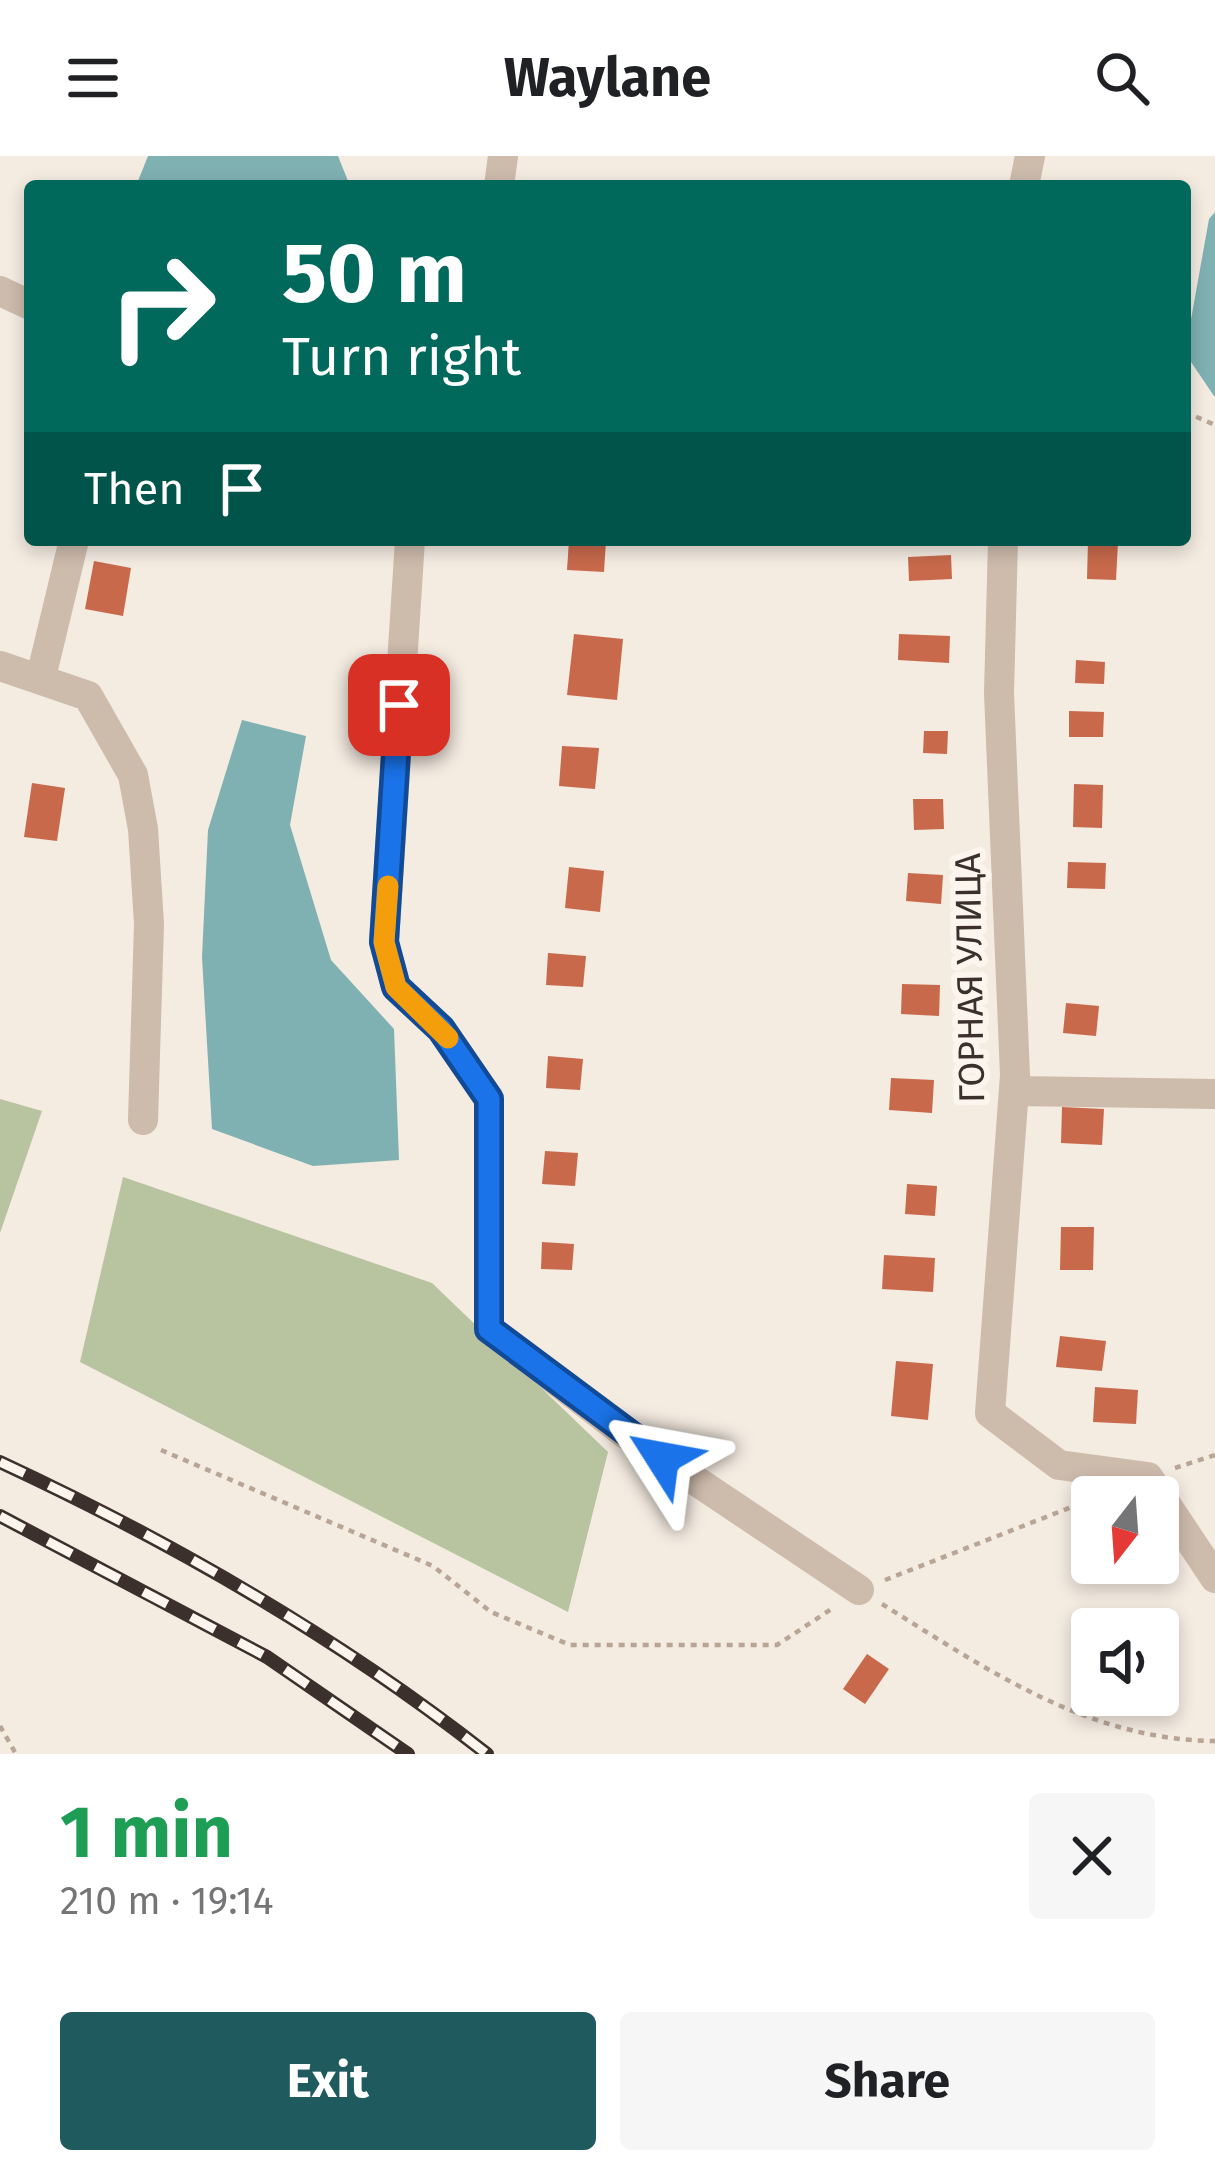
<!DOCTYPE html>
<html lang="en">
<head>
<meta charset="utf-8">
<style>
  body { margin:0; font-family:"Fira Sans",sans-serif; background:#f6f6f6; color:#202124; height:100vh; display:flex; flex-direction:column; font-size:45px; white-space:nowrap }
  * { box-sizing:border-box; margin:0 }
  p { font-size:39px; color:#757577 }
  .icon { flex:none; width:66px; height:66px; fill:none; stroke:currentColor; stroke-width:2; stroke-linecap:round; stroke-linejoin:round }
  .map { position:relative; height:1598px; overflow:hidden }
  .sheet { display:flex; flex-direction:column; background:#fff; flex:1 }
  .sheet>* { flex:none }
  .guide { position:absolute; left:24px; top:24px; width:1167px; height:366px; border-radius:12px; box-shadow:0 6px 18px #0003; background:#00695c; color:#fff; overflow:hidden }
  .needle { width:78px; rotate:197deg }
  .fabs { position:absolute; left:1071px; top:1320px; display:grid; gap:24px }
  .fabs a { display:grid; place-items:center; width:108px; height:108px; border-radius:12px; background:#fff; box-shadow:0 6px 18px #0003; font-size:60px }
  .pin { position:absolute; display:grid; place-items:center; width:102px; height:102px; color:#fff; margin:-51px; border-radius:24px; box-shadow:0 6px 18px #0006 }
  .me { position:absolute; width:132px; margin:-66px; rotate:304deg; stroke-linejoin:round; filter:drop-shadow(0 0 9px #0008) }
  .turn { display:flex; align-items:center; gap:42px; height:252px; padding:0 60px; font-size:54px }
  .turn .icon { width:156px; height:156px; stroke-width:2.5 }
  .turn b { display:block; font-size:84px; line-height:102px }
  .then { display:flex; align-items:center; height:114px; padding:0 60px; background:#0003; gap:24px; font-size:45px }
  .round { display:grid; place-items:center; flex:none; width:126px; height:126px; border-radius:12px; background:#f6f6f6 }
  .overview { display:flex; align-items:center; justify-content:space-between; height:204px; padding:0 60px }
  h1 { font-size:72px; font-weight:700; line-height:90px; color:#1e9e55 }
  .cta { display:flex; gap:24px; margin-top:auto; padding:24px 60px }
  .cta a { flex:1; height:138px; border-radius:12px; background:#1f5a5e; color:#fff; font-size:48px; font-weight:700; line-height:138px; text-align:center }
  .cta a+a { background:#f6f6f6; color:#202124 }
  header { display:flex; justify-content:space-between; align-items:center; height:156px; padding:0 60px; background:#fff; font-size:54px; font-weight:700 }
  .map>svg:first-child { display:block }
  .green { fill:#b8c4a0 }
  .water { fill:#7fb0b2 }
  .building { fill:#c8694b }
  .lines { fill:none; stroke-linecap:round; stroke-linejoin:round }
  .path { stroke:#b9a596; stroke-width:4.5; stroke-dasharray:6 6; stroke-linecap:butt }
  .minor { stroke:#cdbbac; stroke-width:30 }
  .rail-casing { stroke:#3b302b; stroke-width:14 }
  .rail { stroke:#fbf5ee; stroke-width:9; stroke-dasharray:27; stroke-linecap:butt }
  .route-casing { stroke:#114b97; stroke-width:30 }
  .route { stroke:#1a73e8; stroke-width:21 }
  .slow { stroke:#f59e0b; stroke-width:21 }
  .labels { text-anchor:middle; stroke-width:12; stroke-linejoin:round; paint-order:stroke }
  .street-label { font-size:36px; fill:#3b302b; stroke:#fbf5ee }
</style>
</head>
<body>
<header><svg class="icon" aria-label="menu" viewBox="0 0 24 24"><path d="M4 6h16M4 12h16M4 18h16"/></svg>Waylane<svg class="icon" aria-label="search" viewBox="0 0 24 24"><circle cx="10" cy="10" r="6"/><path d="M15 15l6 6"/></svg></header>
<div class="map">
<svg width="1215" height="1598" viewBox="0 0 1215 1598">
  <rect width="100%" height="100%" fill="#f4ebe1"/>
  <g class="green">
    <polygon points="0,943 42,955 0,1077"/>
    <polygon points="123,1021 432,1127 608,1296 568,1456 80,1206"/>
  </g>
  <g class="water">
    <polygon points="148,0 338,0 350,30 136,30"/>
    <polygon points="1215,56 1215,240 1214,240 1185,197 1209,63"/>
    <polygon points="242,564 306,580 290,669 331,804 394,873 399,1004 313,1010 212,973 202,801 208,674"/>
  </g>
  <g class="building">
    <polygon points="569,384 606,385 604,416 567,414"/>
    <polygon points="1088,385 1118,386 1116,424 1087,423"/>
    <polygon points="951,399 952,423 909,425 908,401"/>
    <polygon points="94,405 131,412 123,460 85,453"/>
    <polygon points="574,478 623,483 617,544 567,539"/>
    <polygon points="899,478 950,480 949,507 898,504"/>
    <polygon points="1076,504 1105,506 1104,528 1075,527"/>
    <polygon points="1069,555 1104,556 1103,581 1069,581"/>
    <polygon points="924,575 948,575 947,598 923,597"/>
    <polygon points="562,590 599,592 595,633 559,630"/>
    <polygon points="32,627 65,632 57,685 24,681"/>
    <polygon points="1074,628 1103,629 1102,672 1073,671"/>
    <polygon points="913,643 943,643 944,673 914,674"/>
    <polygon points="1068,706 1106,707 1105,733 1067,732"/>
    <polygon points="569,711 604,715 600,756 565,752"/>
    <polygon points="908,717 943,719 941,748 906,745"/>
    <polygon points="548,797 586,800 583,831 546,829"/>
    <polygon points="902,828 940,829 939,860 901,858"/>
    <polygon points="1066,847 1099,850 1096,880 1063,877"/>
    <polygon points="548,900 583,903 580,934 546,932"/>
    <polygon points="891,922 934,924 932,957 889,954"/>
    <polygon points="1062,951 1104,953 1102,989 1061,987"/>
    <polygon points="545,995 578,997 575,1030 542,1028"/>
    <polygon points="907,1028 937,1030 935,1060 905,1058"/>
    <polygon points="1061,1071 1094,1071 1093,1114 1060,1114"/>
    <polygon points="542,1086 574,1088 572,1114 541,1113"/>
    <polygon points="884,1099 935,1102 933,1136 882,1133"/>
    <polygon points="1060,1180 1106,1185 1102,1215 1056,1211"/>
    <polygon points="896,1205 933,1208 928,1264 891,1260"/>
    <polygon points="1095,1231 1138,1234 1136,1268 1093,1266"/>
    <polygon points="867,1498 889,1513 865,1548 843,1533"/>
  </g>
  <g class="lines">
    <g class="path">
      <polyline points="1185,256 1215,269"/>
      <polyline points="161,1294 433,1410 491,1456 570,1489 777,1489 833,1452"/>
      <polyline points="1175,1312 1215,1299"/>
      <polyline points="885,1424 1092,1343"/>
      <path d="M882,1448C986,1513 1088,1584 1215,1585"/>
      <polyline points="0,1570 16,1598"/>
    </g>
    <g class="minor">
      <polyline points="499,30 503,0"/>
      <polyline points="1024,30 1030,0"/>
      <polyline points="0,135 30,149"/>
      <polyline points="410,384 384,786 396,831 441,873 489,943 489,1173 623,1276 859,1434"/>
      <polyline points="1003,384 999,537 1015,919 990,1257 1059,1309 1148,1321 1215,1422"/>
      <polyline points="0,510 88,540 133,619 143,673 149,768 143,964"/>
      <polyline points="41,521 74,384"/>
      <polyline points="1014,935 1215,938"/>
    </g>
    <defs>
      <g id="rail">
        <path d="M0,1306C172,1386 338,1481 487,1598"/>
        <polyline points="0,1360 267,1501 408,1598"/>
      </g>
    </defs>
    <use href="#rail" class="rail-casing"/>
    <use href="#rail" class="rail"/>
  </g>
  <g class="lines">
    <defs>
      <polyline id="route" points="399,549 384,786 396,831 441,873 489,943 489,1173 662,1302"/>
    </defs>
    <use href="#route" class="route-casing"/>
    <use href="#route" class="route"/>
    <polyline class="slow" points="388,730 384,786 396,831 448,882"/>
  </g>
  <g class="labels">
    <g class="street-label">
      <text transform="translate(969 822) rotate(-91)" y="13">ГОРНАЯ УЛИЦА</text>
    </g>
  </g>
</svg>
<div class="fabs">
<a><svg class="needle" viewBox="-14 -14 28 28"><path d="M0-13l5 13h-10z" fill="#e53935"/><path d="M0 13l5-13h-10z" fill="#757577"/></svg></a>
<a><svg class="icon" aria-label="sound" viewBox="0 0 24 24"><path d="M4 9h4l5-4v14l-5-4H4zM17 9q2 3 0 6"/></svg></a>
</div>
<div class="pin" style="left:399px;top:549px;background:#d93025"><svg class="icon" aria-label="arrive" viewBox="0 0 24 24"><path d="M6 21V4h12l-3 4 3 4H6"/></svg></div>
<svg class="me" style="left:662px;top:1302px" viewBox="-20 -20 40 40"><path d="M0-17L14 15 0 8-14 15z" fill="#1a73e8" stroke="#fff" stroke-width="4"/></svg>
<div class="guide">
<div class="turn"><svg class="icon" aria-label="right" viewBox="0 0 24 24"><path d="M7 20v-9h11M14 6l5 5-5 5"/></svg><div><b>50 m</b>Turn right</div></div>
<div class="then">Then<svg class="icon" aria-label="arrive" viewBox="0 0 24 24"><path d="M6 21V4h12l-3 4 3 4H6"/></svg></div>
</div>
</div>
<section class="sheet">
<div class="overview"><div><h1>1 min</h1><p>210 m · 19:14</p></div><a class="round"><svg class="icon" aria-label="close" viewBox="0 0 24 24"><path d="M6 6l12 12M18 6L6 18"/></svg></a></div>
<div class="cta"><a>Exit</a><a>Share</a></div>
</section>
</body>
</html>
